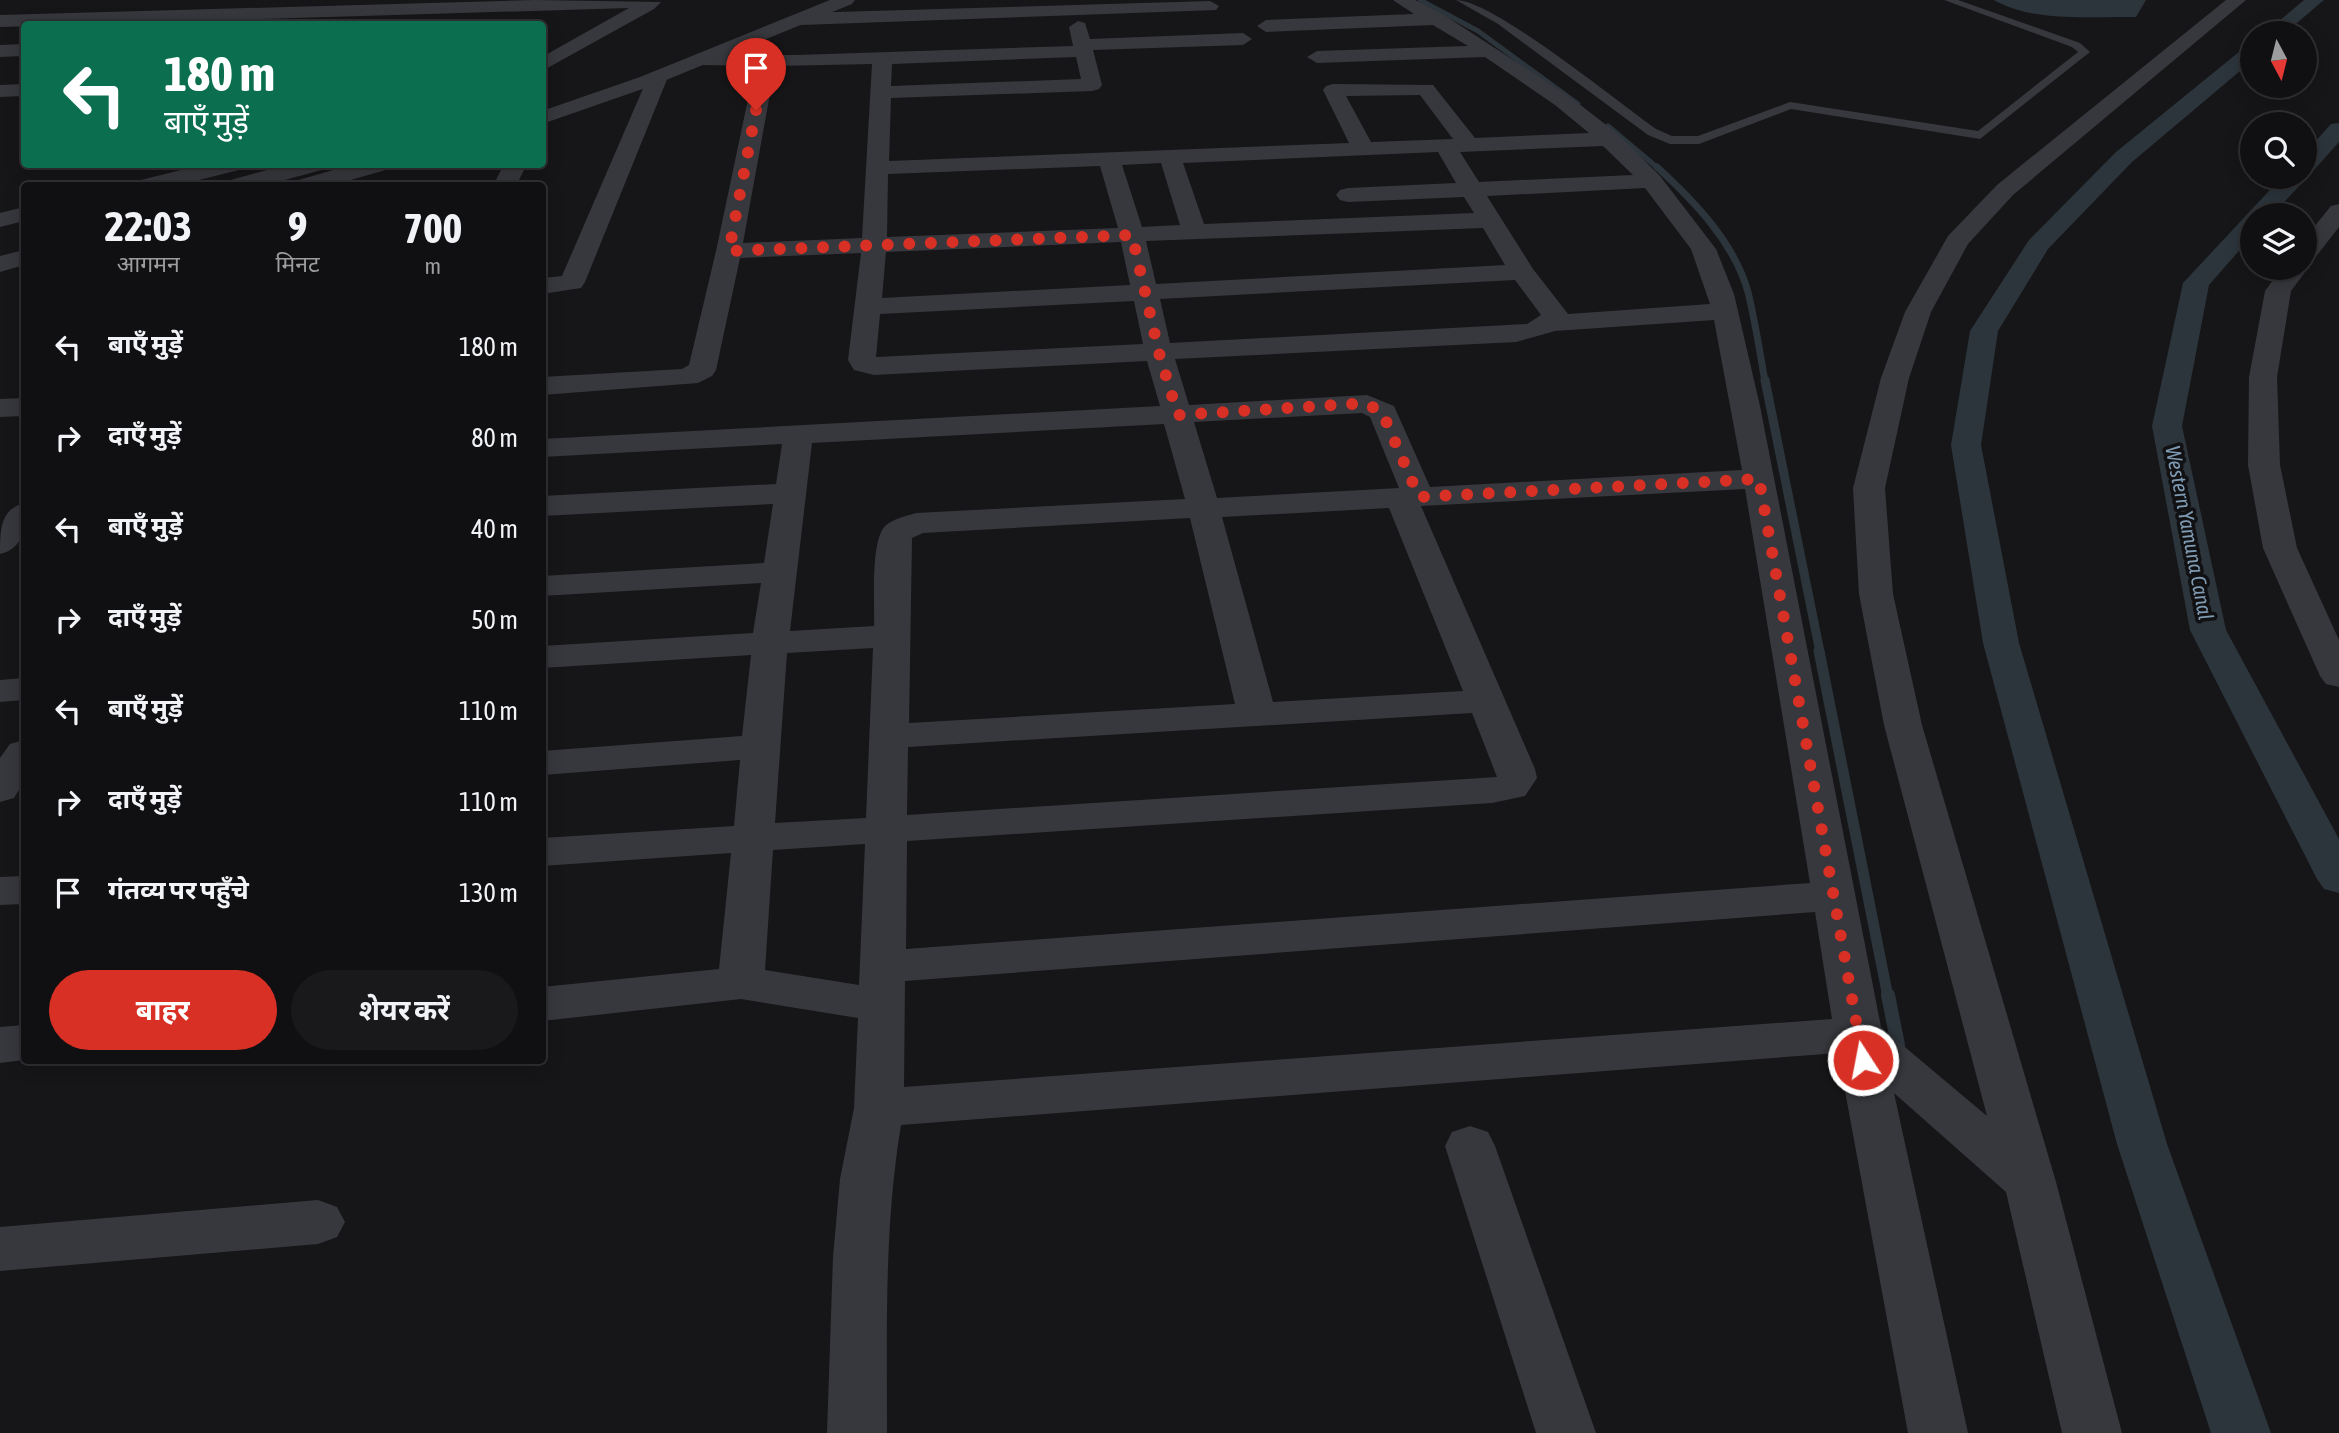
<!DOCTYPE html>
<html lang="hi">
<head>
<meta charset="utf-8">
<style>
  body { margin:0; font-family:"Asap Condensed","Noto Sans Devanagari",sans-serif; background:#19191b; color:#f1f3f6; height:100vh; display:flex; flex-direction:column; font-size:26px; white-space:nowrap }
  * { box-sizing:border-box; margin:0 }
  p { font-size:23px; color:#9c9d9f }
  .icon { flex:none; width:38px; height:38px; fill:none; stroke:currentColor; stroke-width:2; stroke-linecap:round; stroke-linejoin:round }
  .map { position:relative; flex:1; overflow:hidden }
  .sheet { position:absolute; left:21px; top:182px; width:525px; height:882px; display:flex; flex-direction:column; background:#101012; border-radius:7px; box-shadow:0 4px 18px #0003,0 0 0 2px #303032 }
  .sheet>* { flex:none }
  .guide { position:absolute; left:21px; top:21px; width:525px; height:147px; border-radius:7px; box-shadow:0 4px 18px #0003,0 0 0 2px #303032; background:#0b6e4f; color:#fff; overflow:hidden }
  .needle { width:46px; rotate:173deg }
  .tools { position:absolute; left:2240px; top:21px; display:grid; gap:14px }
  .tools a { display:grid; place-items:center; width:77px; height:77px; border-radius:50%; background:#101012; box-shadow:0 4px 18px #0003,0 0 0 2px #303032; font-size:35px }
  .pin { position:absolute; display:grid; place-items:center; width:60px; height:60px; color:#fff; margin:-72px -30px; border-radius:50% 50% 50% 0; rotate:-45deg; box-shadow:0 0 7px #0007 }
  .pin .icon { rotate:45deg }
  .me { position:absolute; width:77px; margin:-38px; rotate:349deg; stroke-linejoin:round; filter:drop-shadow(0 0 5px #0008) }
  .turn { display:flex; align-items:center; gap:24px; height:147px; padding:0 28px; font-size:32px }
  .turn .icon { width:91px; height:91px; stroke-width:2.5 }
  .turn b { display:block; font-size:49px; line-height:60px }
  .eta { display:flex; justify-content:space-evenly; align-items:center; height:119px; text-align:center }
  .eta b { font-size:42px; font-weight:700; line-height:49px }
  .primary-button { display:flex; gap:14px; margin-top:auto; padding:14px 28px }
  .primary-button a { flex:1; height:80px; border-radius:42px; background:#d93025; color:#fff; font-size:28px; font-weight:700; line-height:80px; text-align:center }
  .primary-button a+a { background:#19191b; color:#f1f3f6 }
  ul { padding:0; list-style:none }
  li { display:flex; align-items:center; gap:21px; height:91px; padding:0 28px }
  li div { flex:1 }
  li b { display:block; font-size:26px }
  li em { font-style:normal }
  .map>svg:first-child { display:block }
  .water { fill:#2c353c }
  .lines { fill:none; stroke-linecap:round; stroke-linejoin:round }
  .stream-far4 { stroke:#2c353c; stroke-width:5 }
  .stream-far3 { stroke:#2c353c; stroke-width:7 }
  .stream-far2 { stroke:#2c353c; stroke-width:9 }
  .stream-far1 { stroke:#2c353c; stroke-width:11 }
  .stream { stroke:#2c353c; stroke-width:14 }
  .canal { fill:#2c353c; fill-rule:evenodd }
  .service { fill:#37383d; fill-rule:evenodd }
  .minor { fill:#37383d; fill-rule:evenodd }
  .tertiary { fill:#37383d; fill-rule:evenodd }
  .route { stroke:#d93025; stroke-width:12; stroke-dasharray:0 21.6 }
  .labels { text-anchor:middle; stroke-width:7; stroke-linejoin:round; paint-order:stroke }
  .water-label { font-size:21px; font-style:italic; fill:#7f9bb3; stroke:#111113 }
</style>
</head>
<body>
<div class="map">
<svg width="2339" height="1433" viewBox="0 0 2339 1433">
  <rect width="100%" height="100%" fill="#161618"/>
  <path class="water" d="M1994,0H2146L2136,17C2091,16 2034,23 1994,0Z"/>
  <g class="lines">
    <g class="stream-far4">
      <polyline points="1420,0 1478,31 1578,104"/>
      <polyline points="1608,126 1659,169"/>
    </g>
    <path class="stream-far3" d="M1657,167C1694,201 1734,242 1748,292C1755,321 1760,352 1765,382"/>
    <polyline class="stream-far2" points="1765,380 1820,652"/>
    <polyline class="stream-far1" points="1819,651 1888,997"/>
    <polyline class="stream" points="1888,995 1898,1045"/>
    <g class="canal">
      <polygon points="2304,0 2324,0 2285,33 2265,33"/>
      <polygon points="2252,45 2252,61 2132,162 2048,249 1998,331 1981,445 2019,643 2167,1144 2271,1433 2211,1433 2117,1144 1983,643 1951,445 1970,331 2029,240 2116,152 2245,47"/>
      <polygon points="2339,123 2339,142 2313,171 2305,173 2305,153 2331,124"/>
      <polygon points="2305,175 2306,177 2303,182 2272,215 2252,215 2252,236 2209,285 2182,426 2226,630 2339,839 2339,893 2324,889 2317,879 2190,630 2152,426 2183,283 2282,177 2305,177"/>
    </g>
    <path class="service" d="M1456,0C1493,0 1619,103 1656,129L1672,136H1698L1790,102L1978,131L2078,52L2072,47L1944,0H1958L2080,43L2090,52L1980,139L1791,109L1699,144H1670L1648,135L1498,24Z"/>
    <g class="minor">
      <polygon points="535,0 661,2 654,9 542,71 542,57 629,8 0,27 0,15"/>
      <path d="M1393,0H1415L1444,15L1570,97L1618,134L1660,176L1716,249L1734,294L1760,406L1881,1027L1987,1116L1884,725L1859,594L1853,488L1881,378L1905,312L1948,236L1997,185L2226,0H2246L2013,195L1968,244L1931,312L1909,378L1885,488L1893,594L1922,725L2056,1182L2122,1433H2062L2006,1192L1894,1093L1968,1433H1908L1838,1053L901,1125C884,1227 887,1330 887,1433H827L833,1257L840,1179L854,1108L858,1018L741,999L542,1021V987L719,969L731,853L542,866V838L734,826L740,760L542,775V751L742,736L751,655L542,668V646L753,633L761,583L542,596V576L764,563L773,504L542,516V496L776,484L782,444L542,457V439L1160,406L1147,361L874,375L854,370L848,360L861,253L740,258L716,370L712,376L698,383L542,395V377L682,369L689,365L716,251L755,66L704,65L697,63L694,59L697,55H797L1073,46L1069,27L1078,21L1085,23L1090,39L1243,33L1252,39L1243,45L1093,50L1102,85L1099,89L1092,91L891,98L889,161L1349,143L1323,90L1326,86L1333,84L1433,85L1475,138L1589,133L1555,105L1485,57L1317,63L1307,57L1317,51L1468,46L1433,25L1266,32L1257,26L1266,20L1414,14ZM1076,57L1081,79L891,86L892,64ZM872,64L862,238L743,243L775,66ZM1420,95L1453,139L1371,142L1346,96ZM1603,146L1633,175L1479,182L1460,152ZM1438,152L1456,183L1348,188L1340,190L1336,195L1340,200L1348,202L1464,197L1474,213L1204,224L1183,163ZM1161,163L1180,225L1142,227L1122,165ZM1100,166L1118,228L887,237L888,174ZM1645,188L1691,249L1710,304L1568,314L1533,269L1487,196ZM1483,228L1505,265L1156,284L1146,241ZM1121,242L1130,285L882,298L886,252ZM1515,280L1541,315L1527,324L1170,343L1160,299ZM1134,301L1143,344L876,357L880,314ZM1714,320L1742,470L1430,487L1394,406L1367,395L1189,405L1175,359L1516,342L1555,331ZM1362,413L1370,417L1399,488L1217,498L1194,422ZM1164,424L1185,499L916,513C906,516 893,519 885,526C870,542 875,604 874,626L790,631L812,443ZM1745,489L1810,883L906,949L907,841L1492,803L1525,796L1537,778L1535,769L1421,506ZM1389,508L1463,691L1273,702L1222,517ZM1190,518L1235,704L909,723L912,538L923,533ZM873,648L866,818L775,823L787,653ZM1472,713L1497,777L907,815L908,747ZM865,844L859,985L765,970L773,850ZM1815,912L1832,1019L904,1087L905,981Z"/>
      <polygon points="1210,1 1219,6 1216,10 801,25 792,19 801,13"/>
      <polygon points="24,44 24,56 0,57 0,45"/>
      <polygon points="658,71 665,73 668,77 585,282 581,288 542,294 542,278 562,276 648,77 651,73"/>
      <polygon points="24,84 24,96 0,97 0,85"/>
      <polygon points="205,164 246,164 243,169 175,186 134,186 137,181"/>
      <polygon points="504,164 527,164 516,186 493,186"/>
      <polygon points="2339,204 2339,227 2314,259 2305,261 2305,238 2331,206"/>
      <polygon points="24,207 24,221 0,227 0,213"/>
      <polygon points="2305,264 2308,268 2291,291 2277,377 2280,465 2297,548 2339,640 2339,687 2326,684 2320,676 2263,548 2248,465 2249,377 2265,291 2282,268 2305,268"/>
      <polygon points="24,398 24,416 0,417 0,399"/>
      <path d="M24,503C26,525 25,548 0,554C0,530 0,510 24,503Z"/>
      <polygon points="24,678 24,700 0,702 0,680"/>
      <polygon points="24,740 24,782 14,798 0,802 0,758 10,744"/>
      <polygon points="24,876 24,904 0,905 0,877"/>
      <polygon points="24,1025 24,1060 0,1063 0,1027"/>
      <polygon points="1470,1126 1488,1132 1495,1146 1596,1433 1536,1433 1445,1146 1452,1132"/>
      <polygon points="318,1200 337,1207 345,1222 337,1237 318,1244 0,1271 0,1227"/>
    </g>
    <g class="tertiary">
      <polygon points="830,0 855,0 852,4 654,85 542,124 542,111 640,77"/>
      <polygon points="289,164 328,164 325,169 263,186 224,186 227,181"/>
      <polygon points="354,164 392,164 389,169 330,186 292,186 295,181"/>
      <polygon points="24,250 24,265 0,272 0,256"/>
    </g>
  </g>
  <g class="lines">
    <polyline class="route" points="756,110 729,251 1132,235 1159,353 1178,415 1352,404 1367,404 1382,412 1419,497 1759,479 1863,1060"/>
  </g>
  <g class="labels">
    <g class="water-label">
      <text transform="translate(2189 533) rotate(79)" y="7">Western Yamuna Canal</text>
    </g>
  </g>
</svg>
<div class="tools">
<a><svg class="needle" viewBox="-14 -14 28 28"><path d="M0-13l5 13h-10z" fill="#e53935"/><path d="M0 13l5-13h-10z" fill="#9c9d9f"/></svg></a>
<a><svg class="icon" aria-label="search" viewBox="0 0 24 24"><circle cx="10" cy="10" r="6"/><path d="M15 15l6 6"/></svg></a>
<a><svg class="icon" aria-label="layers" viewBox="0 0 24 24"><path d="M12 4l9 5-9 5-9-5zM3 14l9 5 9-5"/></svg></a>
</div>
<div class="pin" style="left:756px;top:110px;background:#d93025"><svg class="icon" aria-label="arrive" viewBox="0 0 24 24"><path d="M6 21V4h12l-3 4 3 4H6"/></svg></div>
<svg class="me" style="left:1863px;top:1060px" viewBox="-20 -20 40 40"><circle r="17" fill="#d93025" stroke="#fff" stroke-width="3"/><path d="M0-11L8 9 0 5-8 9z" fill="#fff"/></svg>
<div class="guide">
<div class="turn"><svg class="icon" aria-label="left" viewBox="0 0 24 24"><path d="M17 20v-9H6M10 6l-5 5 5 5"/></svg><div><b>180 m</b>बाएँ मुड़ें</div></div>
</div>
<section class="sheet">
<div class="eta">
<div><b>22:03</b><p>आगमन</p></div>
<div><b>9</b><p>मिनट</p></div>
<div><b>700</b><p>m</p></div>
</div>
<ul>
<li><svg class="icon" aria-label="left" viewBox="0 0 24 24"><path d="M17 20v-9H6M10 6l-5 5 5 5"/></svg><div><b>बाएँ मुड़ें</b></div><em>180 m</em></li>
<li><svg class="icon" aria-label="right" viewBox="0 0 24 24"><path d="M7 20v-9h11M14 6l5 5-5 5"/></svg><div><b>दाएँ मुड़ें</b></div><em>80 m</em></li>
<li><svg class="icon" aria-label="left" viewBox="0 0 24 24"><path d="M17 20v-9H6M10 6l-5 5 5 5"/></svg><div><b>बाएँ मुड़ें</b></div><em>40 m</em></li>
<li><svg class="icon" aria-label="right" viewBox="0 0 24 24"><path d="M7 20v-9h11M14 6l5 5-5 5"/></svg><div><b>दाएँ मुड़ें</b></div><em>50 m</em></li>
<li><svg class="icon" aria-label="left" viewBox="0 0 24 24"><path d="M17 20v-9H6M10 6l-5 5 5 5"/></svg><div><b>बाएँ मुड़ें</b></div><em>110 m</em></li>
<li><svg class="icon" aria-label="right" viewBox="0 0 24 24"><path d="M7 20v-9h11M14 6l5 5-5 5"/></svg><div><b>दाएँ मुड़ें</b></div><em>110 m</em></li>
<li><svg class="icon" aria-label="arrive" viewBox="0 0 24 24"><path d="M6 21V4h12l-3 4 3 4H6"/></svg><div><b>गंतव्य पर पहुँचे</b></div><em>130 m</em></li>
</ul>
<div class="primary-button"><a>बाहर</a><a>शेयर करें</a></div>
</section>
</div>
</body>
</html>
